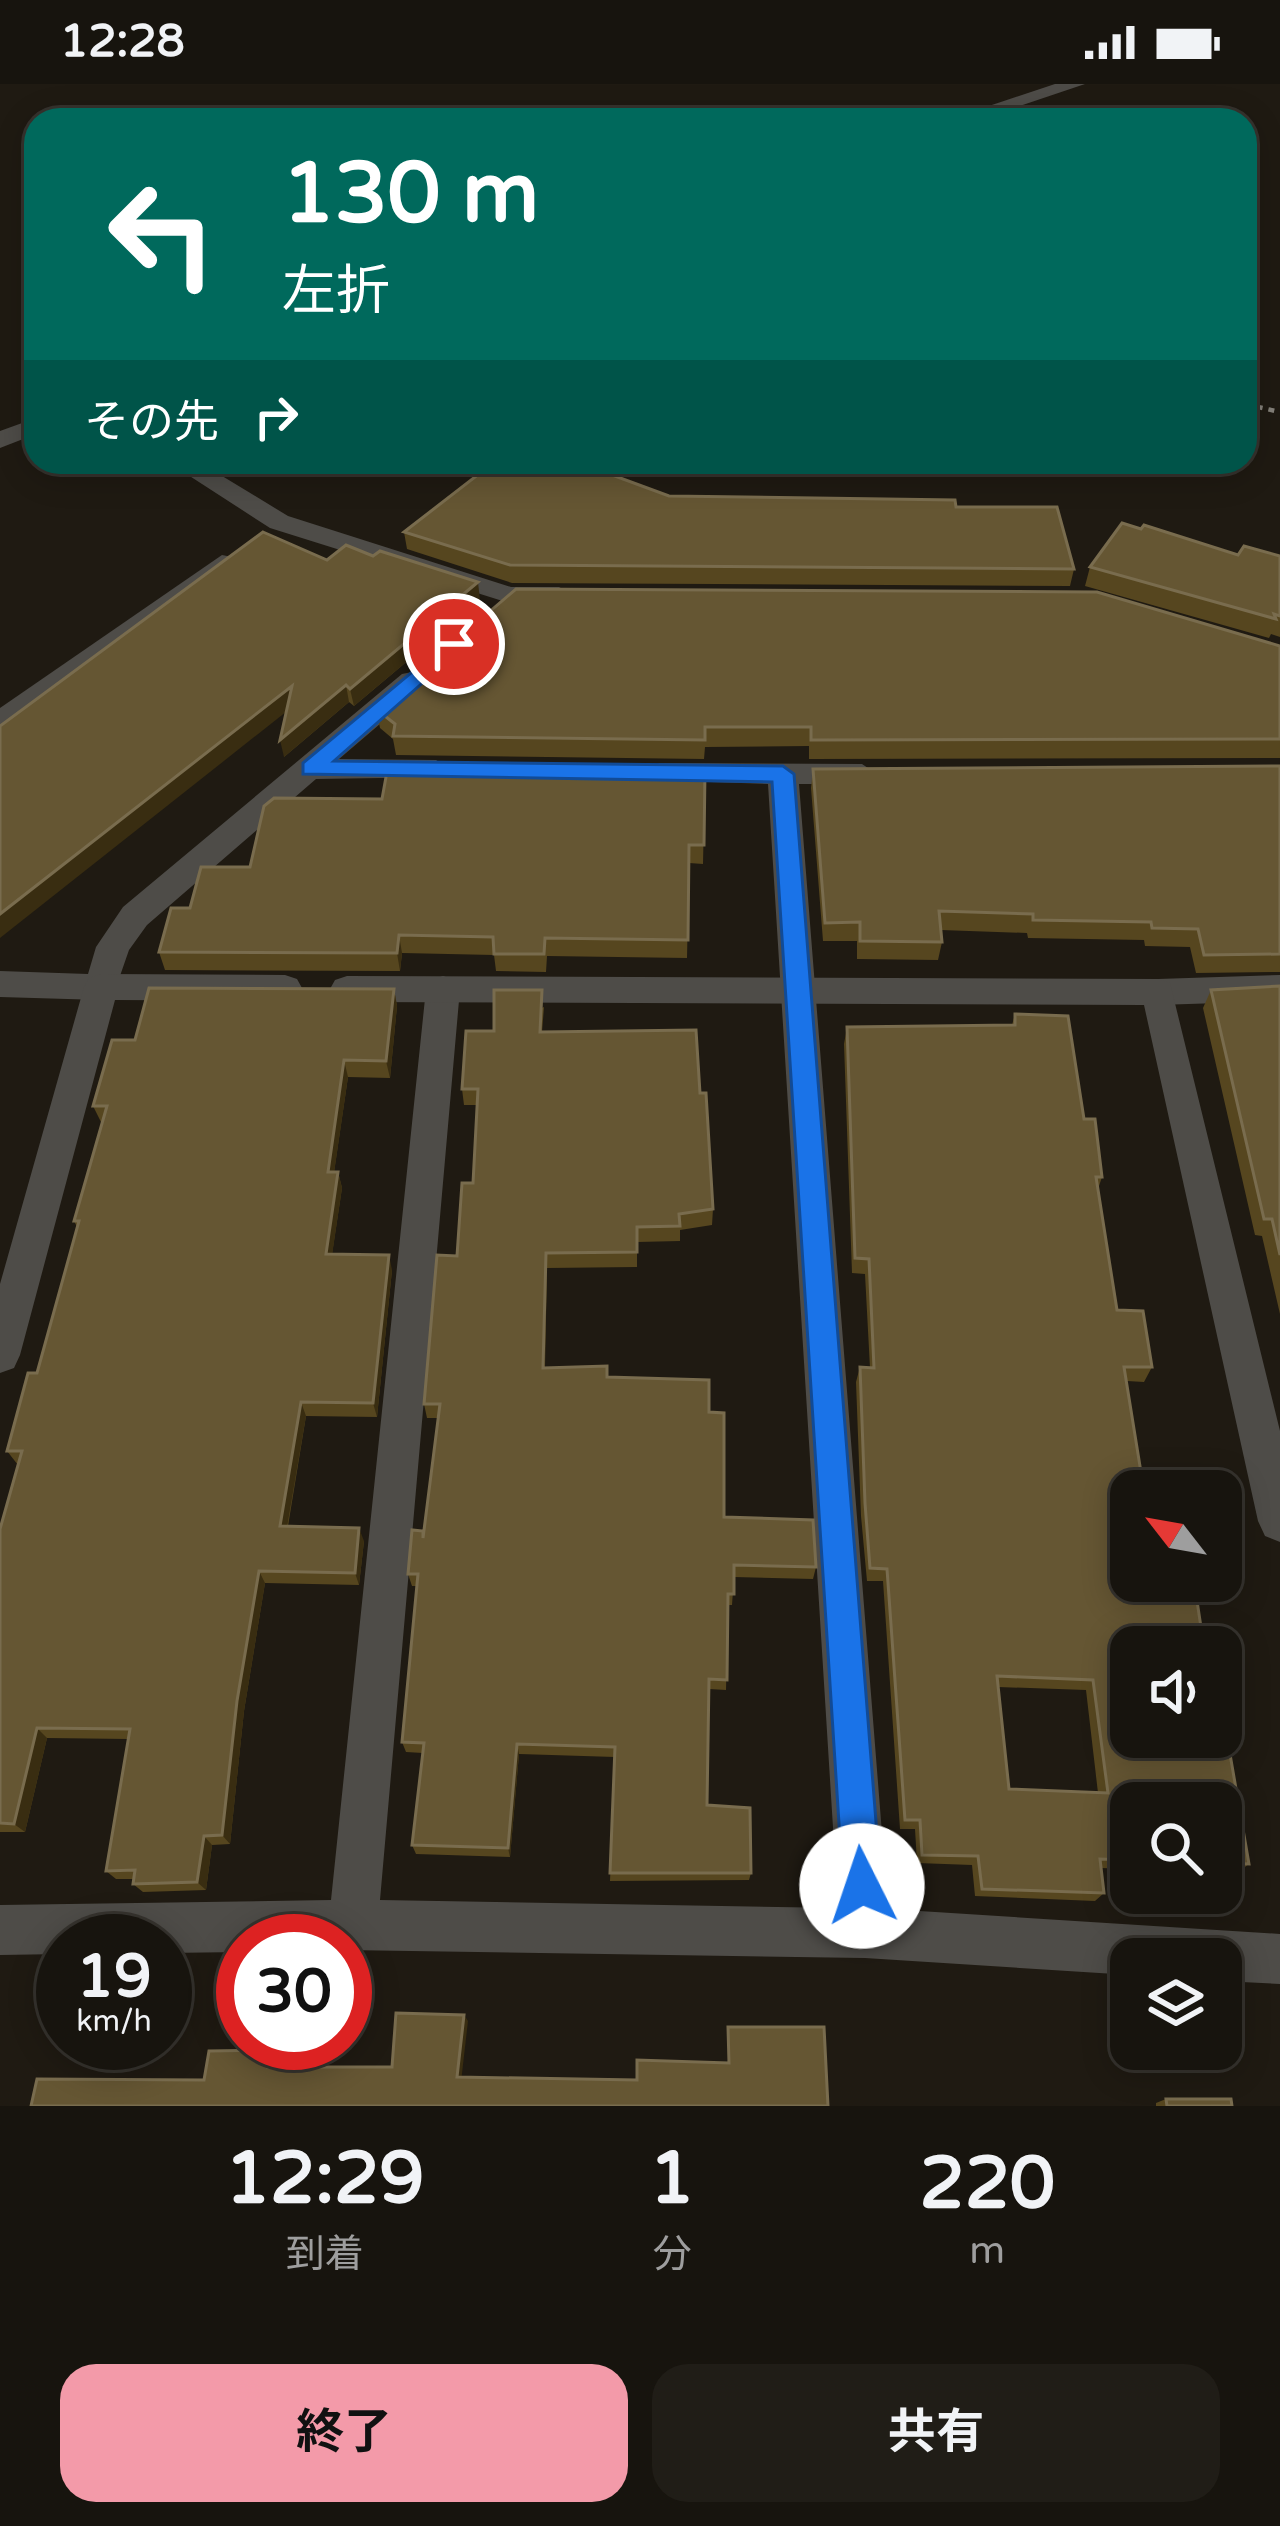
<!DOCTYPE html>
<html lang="ja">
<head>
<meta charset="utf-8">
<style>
  body { margin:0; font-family:"Varela Round","Noto Sans JP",sans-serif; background:#201d17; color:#f1f3f6; height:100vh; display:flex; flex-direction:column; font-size:45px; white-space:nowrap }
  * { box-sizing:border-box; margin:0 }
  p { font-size:39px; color:#9e9e9e }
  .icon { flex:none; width:66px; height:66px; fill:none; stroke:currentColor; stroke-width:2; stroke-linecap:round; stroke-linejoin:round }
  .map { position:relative; height:2022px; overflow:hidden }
  .drawer { display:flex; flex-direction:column; background:#17140e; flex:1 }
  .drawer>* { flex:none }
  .banner { position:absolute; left:24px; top:24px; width:1233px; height:366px; border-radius:36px; box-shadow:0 6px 30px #0003,0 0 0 3px #36332e; background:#00695c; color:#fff; overflow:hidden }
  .needle { width:78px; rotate:301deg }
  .fabs { position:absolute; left:1110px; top:1386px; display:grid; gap:24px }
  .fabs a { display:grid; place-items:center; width:132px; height:132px; border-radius:24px; background:#17140e; box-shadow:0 6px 30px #0003,0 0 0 3px #36332e; font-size:60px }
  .speed { position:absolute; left:36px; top:1830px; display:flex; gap:24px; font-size:60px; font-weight:700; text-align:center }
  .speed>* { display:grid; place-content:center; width:156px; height:156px; border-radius:50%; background:#17140e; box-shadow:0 6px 30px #0003,0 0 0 3px #36332e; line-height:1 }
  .speed small { font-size:30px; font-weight:400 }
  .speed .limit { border:18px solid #d22; background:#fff; color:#111 }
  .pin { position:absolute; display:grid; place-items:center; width:102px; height:102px; color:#fff; margin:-51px; border:6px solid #fff; border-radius:50%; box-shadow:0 3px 12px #0007 }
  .me { position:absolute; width:132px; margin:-66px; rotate:356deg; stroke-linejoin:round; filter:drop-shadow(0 0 9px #0008) }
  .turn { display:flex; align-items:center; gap:42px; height:252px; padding:0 60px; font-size:54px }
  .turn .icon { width:156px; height:156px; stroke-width:2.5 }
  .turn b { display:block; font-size:84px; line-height:102px }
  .then { display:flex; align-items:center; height:114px; padding:0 60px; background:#0003; gap:24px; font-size:45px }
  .eta { display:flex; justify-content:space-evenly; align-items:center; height:204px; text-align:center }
  .eta b { font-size:72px; font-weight:700; line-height:84px }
  .action { display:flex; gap:24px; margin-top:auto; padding:24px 60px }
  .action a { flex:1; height:138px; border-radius:36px; background:#f39aa9; color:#111; font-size:48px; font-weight:700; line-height:138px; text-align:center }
  .action a+a { background:#201d17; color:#f1f3f6 }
  .status { display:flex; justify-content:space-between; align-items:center; height:84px; padding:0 60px; background:#17140e; direction:ltr }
  .status svg { height:33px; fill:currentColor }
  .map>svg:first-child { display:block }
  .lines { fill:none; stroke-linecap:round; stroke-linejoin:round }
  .path { stroke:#848079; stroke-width:4.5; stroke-dasharray:6 6; stroke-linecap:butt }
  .minor { fill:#4e4c48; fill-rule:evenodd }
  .tertiary { fill:#4e4c48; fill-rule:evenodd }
  .wall { fill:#56461f; fill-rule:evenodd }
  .shaded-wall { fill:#392d11 }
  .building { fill:#655633; stroke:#796c4e; stroke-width:3; fill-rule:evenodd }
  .route { fill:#1a73e8; stroke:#114b97; stroke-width:3 }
</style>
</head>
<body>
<div class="status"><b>12:28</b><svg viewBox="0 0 49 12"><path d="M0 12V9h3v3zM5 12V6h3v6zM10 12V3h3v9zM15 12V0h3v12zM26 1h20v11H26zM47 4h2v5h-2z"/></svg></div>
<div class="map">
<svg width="1280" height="2022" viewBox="0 0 1280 2022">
  <rect width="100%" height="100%" fill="#1f1a12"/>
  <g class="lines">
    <polyline class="path" points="1245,320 1280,328"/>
    <g class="minor">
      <polygon points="1055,0 1085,0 978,36 947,36"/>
      <polygon points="36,334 36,350 0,364 0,347"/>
      <polygon points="168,378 199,378 288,432 511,503 559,503 573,511 559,519 509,519 270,444"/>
      <polygon points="222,471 232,473 236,479 232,485 11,645 0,648 0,624"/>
      <polygon points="412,588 427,597 422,604 339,675 436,676 451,686 447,693 316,695 147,841 129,866 113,912 101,916 0,913 0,887 88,890 96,863 123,823 402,590"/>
      <polygon points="660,679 862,680 877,690 862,700 799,700 888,1825 1280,1850 1280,1900 1221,1897 1221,1875 1131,1875 1131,1891 865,1874 345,1866 345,1857 243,1857 243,1868 165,1869 165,1857 63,1857 63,1870 0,1871 0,1821 331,1816 426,905 431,896 443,892 455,896 460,905 380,1816 838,1824 768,700 649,696 645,689 649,682"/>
      <polygon points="1280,891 1280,917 1158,921 1146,917 1141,908 1146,899 1158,895"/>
    </g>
    <g class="tertiary">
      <polygon points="101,890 285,891 297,895 302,904 297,913 285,917 115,916 20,1271 14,1284 0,1289 0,1200 84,903 89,894"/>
      <polygon points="347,892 1158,895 1170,899 1280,1347 1280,1458 1265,1452 1258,1437 1144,921 347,918 335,914 330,905 335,896"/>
    </g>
  </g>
  <g class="wall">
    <polygon points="535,383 669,412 956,423 1074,485 1070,502 512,499 407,465 404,448"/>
    <polygon points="1238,471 1280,472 1280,553 1271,550 1269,554 1085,502 1090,483"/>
    <polygon points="373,472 480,516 354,622 349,618 284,673 327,476"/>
    <polygon points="1280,562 1280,674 809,675 809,662 705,663 704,675 396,671 393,655 380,644 376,625"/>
    <polygon points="1280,682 1280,888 1196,889 1190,863 1145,862 1144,856 1028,854 1027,849 941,846 942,858 938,876 857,875 857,857 823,857 811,704 813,685"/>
    <polygon points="705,686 703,780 689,779 687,874 547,872 546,888 496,887 494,871 402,869 400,887 165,886 159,868 190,824 250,783 382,715"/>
    <polygon points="1280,902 1280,1230 1262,1152 1255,1151 1203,924 1211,906"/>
    <polygon points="394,905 397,922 390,994 348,993 334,1088 338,1088 342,1104 332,1170 392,1186 377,1333 306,1332 288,1442 364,1457 359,1501 265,1499 244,1627 230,1760 212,1761 206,1806 143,1808 133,1800 134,1795 116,1795 106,1787 128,1655 47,1654 25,1748 0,1748 0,1445 18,1381 7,1367 37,1289 77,1143 74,1137 103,1038 101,1038 93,1022 135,956"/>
    <polygon points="544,923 542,948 700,1009 713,1125 712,1141 680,1146 680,1157 637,1158 637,1183 547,1184 545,1284 607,1293 709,1328 724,1433 816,1483 813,1495 734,1493 732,1521 728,1521 726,1606 709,1605 707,1721 751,1789 749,1796 610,1797 615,1673 519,1670 510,1773 416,1770 412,1761 423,1669 406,1668 402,1658 417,1502 412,1502 408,1490 423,1447 439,1334 427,1334 424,1320 473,1099 477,1021 464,1021 462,1005 494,947"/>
    <path d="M1015,930L1084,1035L1102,1093L1098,1105L1117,1226L1152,1283L1144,1298L1127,1297L1131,1407L1204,1563L1249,1780L1238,1788L1221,1787V1719H1131V1785L1101,1784L1104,1809L1095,1817L975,1812L972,1781L917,1779L915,1745H900L883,1497H867L861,1432L856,1298L860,1283L870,1284L865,1190L852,1189L844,960L847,943L1012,941ZM998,1603L1086,1606L1098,1709L1009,1705Z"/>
    <polygon points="1166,2015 1232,2022 1156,2022 1156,2019"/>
  </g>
  <g class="shaded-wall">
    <polygon points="478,498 480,516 354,622 350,605"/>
    <polygon points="346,601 349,618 284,673 280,656"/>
    <polygon points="292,602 296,620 0,854 0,830"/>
    <polygon points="399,851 402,869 400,887 397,869"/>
    <polygon points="394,905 397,922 390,994 386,977"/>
    <polygon points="344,976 348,993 332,1103 328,1088"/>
    <polygon points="338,1088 342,1104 330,1185 326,1170"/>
    <polygon points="546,1169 547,1184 544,1298 543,1284"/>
    <polygon points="389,1171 392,1186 377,1333 373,1319"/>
    <polygon points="301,1318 306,1332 285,1455 280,1442"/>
    <polygon points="359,1444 364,1457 359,1501 355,1489"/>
    <polygon points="259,1487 265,1499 244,1627 230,1760 222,1751 237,1617"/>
    <polygon points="37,1644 47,1654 25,1748 14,1740"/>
    <polygon points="517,1660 519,1670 510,1773 508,1764"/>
    <polygon points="204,1752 212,1761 206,1806 197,1798"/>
    <polygon points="464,1931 468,1937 461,1998 457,1993"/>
    <polygon points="270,1966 278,1971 276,1988 268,1983"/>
  </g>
  <g class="building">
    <polygon points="516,378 522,378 535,383 541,378 577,378 669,412 955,416 956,423 1057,423 1074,485 510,481 404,448 493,379 512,381"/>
    <polygon points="1122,439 1141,445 1144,441 1238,471 1244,462 1280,472 1280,532 1274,530 1276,535 1090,483"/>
    <polygon points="263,448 327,476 346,461 373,472 380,467 478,498 350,605 346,601 280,656 292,602 0,830 0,642"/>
    <polygon points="516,505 1097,508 1280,562 1280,655 811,656 811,643 705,643 705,656 393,652 395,640 376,625"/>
    <polygon points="388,682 705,686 704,761 689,761 688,856 545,854 544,870 494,870 493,853 399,851 397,869 159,868 171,824 190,824 201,783 250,783 264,722 274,714 382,715"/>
    <polygon points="1280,682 1280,870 1204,871 1198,845 1152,844 1151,838 1033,836 1033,830 939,827 942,858 860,857 860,838 825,839 813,685"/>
    <polygon points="1280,902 1280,1171 1272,1135 1264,1135 1211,906"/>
    <polygon points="149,904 394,905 386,977 344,976 328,1088 338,1088 326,1170 389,1171 373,1319 301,1318 280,1442 359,1444 355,1489 259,1487 237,1617 222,1751 204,1752 197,1798 133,1800 135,1786 106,1787 130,1645 37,1644 14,1740 0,1739 0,1445 22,1367 7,1367 28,1289 37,1289 79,1137 74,1137 107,1022 93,1022 112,956 135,956"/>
    <polygon points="494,906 542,906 540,948 696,946 700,1009 706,1009 713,1125 679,1130 680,1142 637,1143 637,1168 546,1169 543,1284 607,1282 607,1293 709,1296 709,1328 724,1329 724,1433 813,1436 816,1483 734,1481 734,1510 728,1510 727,1596 709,1595 707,1721 750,1724 751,1789 610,1789 615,1663 517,1660 508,1764 412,1761 424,1659 402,1658 418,1490 408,1490 412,1446 423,1447 423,1454 440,1320 424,1320 437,1171 457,1172 462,1099 473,1099 478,1005 462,1005 466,947 494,947"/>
    <path d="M1015,930L1068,932L1084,1035H1095L1102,1093H1096L1117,1226L1143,1227L1152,1283H1124L1144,1407H1131V1497H1194L1204,1563H1131V1653H1221V1618L1249,1780L1221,1779V1719H1131V1776L1100,1775L1104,1809L982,1805L978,1772L922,1771L920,1736H905L887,1485L870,1484L865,1419L860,1283L874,1284L869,1175L855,1174L847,943L1015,941ZM997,1592L1093,1596L1108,1709L1009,1705Z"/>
    <polygon points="396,1929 464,1931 457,1993 637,1996 637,1976 729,1979 728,1943 824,1943 828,2022 31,2022 37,1995 204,1996 209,1967 270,1966 268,1983 392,1983"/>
    <polygon points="1166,2015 1231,2015 1232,2022 1167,2022"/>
  </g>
  <polygon class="route" points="454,553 465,560 462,564 334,677 783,682 794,690 881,1802 875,1815 862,1821 849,1815 843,1802 772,698 303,690 303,679"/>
</svg>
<div class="fabs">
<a><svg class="needle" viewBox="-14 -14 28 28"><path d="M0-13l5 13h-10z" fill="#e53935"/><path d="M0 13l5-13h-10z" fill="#9e9e9e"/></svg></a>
<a><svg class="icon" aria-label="sound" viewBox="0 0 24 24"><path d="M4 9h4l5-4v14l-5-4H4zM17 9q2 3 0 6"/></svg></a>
<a><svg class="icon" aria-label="search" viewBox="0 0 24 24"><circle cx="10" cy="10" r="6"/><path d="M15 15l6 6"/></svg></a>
<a><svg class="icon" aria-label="layers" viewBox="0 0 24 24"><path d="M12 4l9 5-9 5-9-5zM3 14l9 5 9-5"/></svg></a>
</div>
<div class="speed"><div>19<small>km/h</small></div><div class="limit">30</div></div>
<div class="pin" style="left:454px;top:560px;background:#d93025"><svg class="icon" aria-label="arrive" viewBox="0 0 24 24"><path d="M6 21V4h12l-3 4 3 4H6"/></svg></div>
<svg class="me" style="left:862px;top:1802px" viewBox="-20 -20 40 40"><circle r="19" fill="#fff"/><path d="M0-13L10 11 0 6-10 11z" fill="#1a73e8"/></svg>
<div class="banner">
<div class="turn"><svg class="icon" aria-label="left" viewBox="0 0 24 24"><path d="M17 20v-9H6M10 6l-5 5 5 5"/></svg><div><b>130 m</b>左折</div></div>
<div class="then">その先<svg class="icon" aria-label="right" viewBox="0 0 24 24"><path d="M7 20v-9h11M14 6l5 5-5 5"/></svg></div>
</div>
</div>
<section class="drawer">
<div class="eta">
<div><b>12:29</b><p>到着</p></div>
<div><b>1</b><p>分</p></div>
<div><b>220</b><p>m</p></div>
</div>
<div class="action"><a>終了</a><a>共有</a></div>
</section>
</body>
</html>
